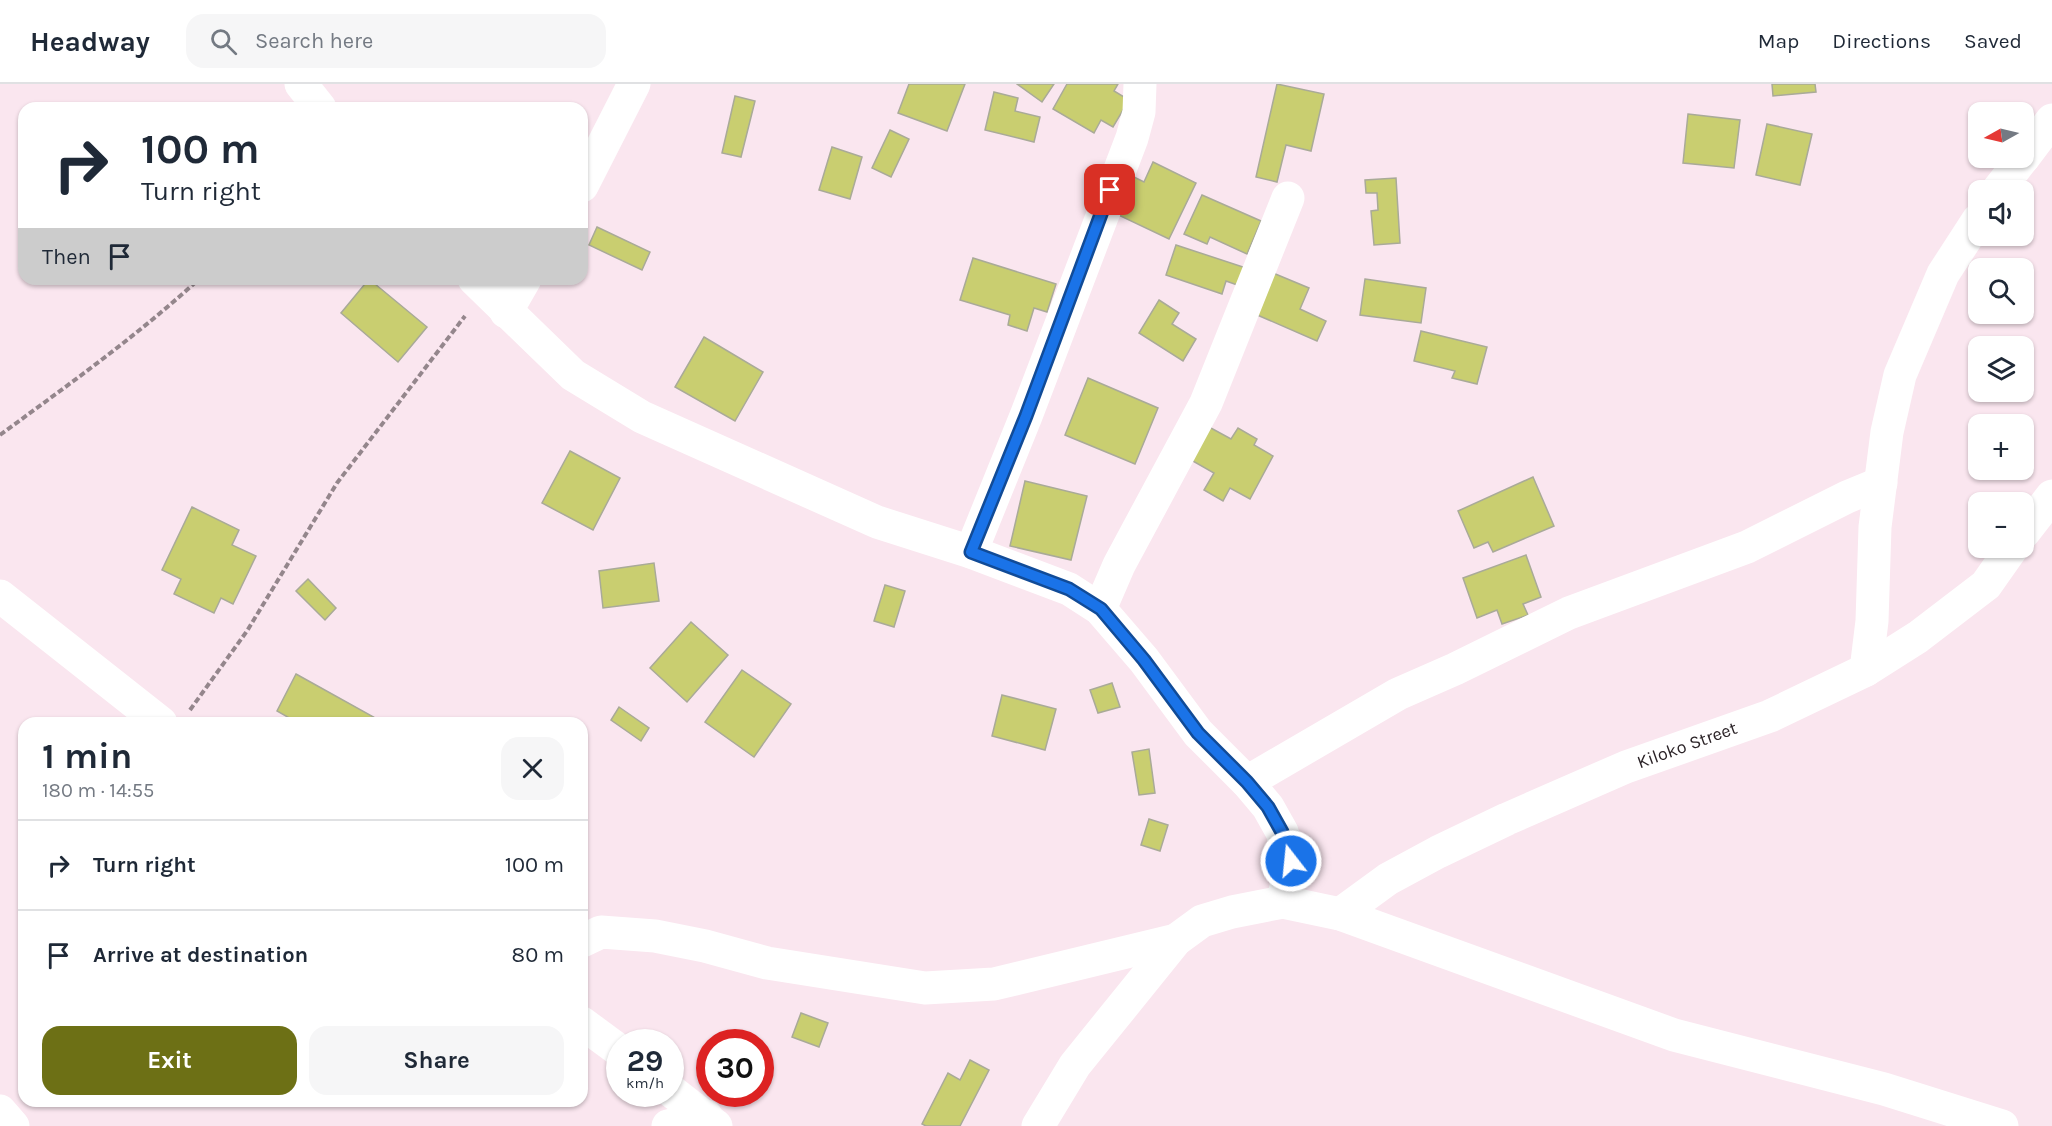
<!DOCTYPE html>
<html lang="en">
<head>
<meta charset="utf-8">
<style>
  body { margin:0; font-family:Karla,sans-serif; background:#f6f6f7; color:#1f2937; height:100vh; display:flex; flex-direction:column; font-size:22px; white-space:nowrap }
  * { box-sizing:border-box; margin:0 }
  p { font-size:20px; color:#747a83 }
  .icon { flex:none; width:33px; height:33px; fill:none; stroke:currentColor; stroke-width:2; stroke-linecap:round; stroke-linejoin:round }
  .map { position:relative; flex:1; overflow:hidden }
  .details { position:absolute; left:18px; top:633px; width:570px; height:390px; display:flex; flex-direction:column; background:#fff; border-radius:18px; box-shadow:0 2px 4px #0004 }
  .details>* { flex:none }
  .hud { position:absolute; left:18px; top:18px; width:570px; height:183px; border-radius:18px; box-shadow:0 2px 4px #0004; background:#fff; color:#1f2937; overflow:hidden }
  .needle { width:39px; rotate:262deg }
  .buttons { position:absolute; left:1968px; top:18px; display:grid; gap:12px }
  .buttons a { display:grid; place-items:center; width:66px; height:66px; border-radius:12px; background:#fff; box-shadow:0 2px 4px #0004; font-size:30px }
  .speed { position:absolute; left:606px; top:945px; display:flex; gap:12px; font-size:30px; font-weight:700; text-align:center }
  .speed>* { display:grid; place-content:center; width:78px; height:78px; border-radius:50%; background:#fff; box-shadow:0 2px 4px #0004; line-height:1 }
  .speed small { font-size:15px; font-weight:400 }
  .speed .limit { border:9px solid #d22; background:#fff; color:#111 }
  .pin { position:absolute; display:grid; place-items:center; width:51px; height:51px; color:#fff; margin:-26px; border-radius:12px; box-shadow:0 3px 9px #0006 }
  .me { position:absolute; width:66px; margin:-33px; rotate:344deg; stroke-linejoin:round; filter:drop-shadow(0 0 4px #0008) }
  .turn { display:flex; align-items:center; gap:21px; height:126px; padding:0 24px; font-size:27px }
  .turn .icon { width:78px; height:78px; stroke-width:2.5 }
  .turn b { display:block; font-size:42px; line-height:51px }
  .then { display:flex; align-items:center; height:57px; padding:0 24px; background:#0003; gap:12px; font-size:22px }
  .round { display:grid; place-items:center; flex:none; width:63px; height:63px; border-radius:18px; background:#f6f6f7 }
  .headline { display:flex; align-items:center; justify-content:space-between; height:102px; padding:0 24px }
  h1 { font-size:36px; font-weight:700; line-height:45px }
  .cta { display:flex; gap:12px; margin-top:auto; padding:12px 24px }
  .cta a { flex:1; height:69px; border-radius:18px; background:#6d7015; color:#fff; font-size:24px; font-weight:700; line-height:69px; text-align:center }
  .cta a+a { background:#f6f6f7; color:#1f2937 }
  ul { padding:0; list-style:none }
  li { display:flex; align-items:center; gap:18px; height:90px; padding:0 24px; border-top:2px solid #e0e1e3 }
  li div { flex:1 }
  li b { display:block; font-size:22px }
  li em { font-style:normal }
  header { display:flex; align-items:center; gap:36px; box-sizing:border-box; height:84px; padding:0 30px; background:#fff; border-bottom:2px solid #e0e1e3 }
  header strong { font-size:28px }
  nav { display:flex; gap:33px; margin-inline-start:auto; font-size:21px }
  .search { width:420px; height:54px; background:#f6f6f7; display:flex; align-items:center; gap:15px; box-sizing:border-box; padding:0 21px; border-radius:18px; color:#747a83; font-size:22px }
  .map>svg:first-child { display:block }
  .building { fill:#c9ce70; stroke:#a9aa98; stroke-width:1.5 }
  .lines { fill:none; stroke-linecap:round; stroke-linejoin:round }
  .path { stroke:#94868c; stroke-width:4; stroke-dasharray:6 3; stroke-linecap:butt }
  .minor { stroke:#fff; stroke-width:33 }
  .major { stroke:#fff; stroke-width:33 }
  .route-casing { stroke:#114b97; stroke-width:15 }
  .route { stroke:#1a73e8; stroke-width:10 }
  .labels { text-anchor:middle; stroke-width:5; stroke-linejoin:round; paint-order:stroke }
  .street-label { font-size:18px; fill:#2a2226; stroke:#fff }
</style>
</head>
<body>
<header>
<strong>Headway</strong>
<div class="search"><svg class="icon" aria-label="search" viewBox="0 0 24 24"><circle cx="10" cy="10" r="6"/><path d="M15 15l6 6"/></svg>Search here</div>
<nav><a>Map</a><a>Directions</a><a>Saved</a></nav>
</header>
<div class="map">
<svg width="2052" height="1042" viewBox="0 0 2052 1042">
  <rect width="100%" height="100%" fill="#fae6ef"/>
  <g class="building">
    <polygon points="909,0 965,0 947,47 898,29"/>
    <polygon points="1017,0 1054,0 1042,18"/>
    <polygon points="1067,0 1118,0 1114,7 1129,16 1113,43 1101,36 1094,49 1053,25"/>
    <polygon points="1277,0 1324,10 1311,67 1286,61 1277,98 1256,93"/>
    <polygon points="1772,0 1815,0 1816,8 1773,12"/>
    <polygon points="994,8 1018,14 1015,27 1040,33 1034,58 985,46"/>
    <polygon points="735,12 755,17 741,73 722,69"/>
    <polygon points="1688,30 1740,36 1734,84 1683,79"/>
    <polygon points="1767,40 1812,50 1800,101 1756,91"/>
    <polygon points="890,46 909,55 891,93 872,84"/>
    <polygon points="832,63 862,73 850,115 819,106"/>
    <polygon points="1153,78 1196,99 1169,155 1112,128 1130,91 1144,98"/>
    <polygon points="1396,94 1400,159 1374,161 1371,127 1378,126 1377,109 1366,109 1365,96"/>
    <polygon points="1202,111 1261,137 1247,170 1210,153 1207,160 1184,150"/>
    <polygon points="597,143 650,168 642,186 589,161"/>
    <polygon points="1176,161 1249,185 1243,203 1226,197 1222,210 1166,191"/>
    <polygon points="973,174 1056,200 1047,228 1034,224 1027,247 1008,241 1010,231 960,216"/>
    <polygon points="1273,189 1309,204 1300,225 1326,237 1317,257 1255,230"/>
    <polygon points="369,195 427,243 398,278 341,229"/>
    <polygon points="1365,195 1426,204 1421,239 1360,231"/>
    <polygon points="1159,216 1179,229 1172,240 1196,255 1183,277 1139,249"/>
    <polygon points="1421,247 1487,263 1477,300 1452,294 1455,287 1414,277"/>
    <polygon points="704,253 763,288 735,337 675,303"/>
    <polygon points="1088,294 1158,324 1135,380 1065,351"/>
    <polygon points="1209,343 1231,355 1238,344 1257,355 1254,361 1273,372 1250,415 1230,404 1223,417 1204,406 1214,389 1191,376"/>
    <polygon points="570,367 620,394 593,446 542,419"/>
    <polygon points="1533,393 1554,442 1493,468 1488,458 1474,464 1458,427"/>
    <polygon points="1025,397 1087,412 1071,476 1010,462"/>
    <polygon points="192,423 239,446 232,461 256,472 233,520 221,514 214,529 174,510 181,495 162,486"/>
    <polygon points="1526,471 1541,513 1523,520 1528,531 1502,540 1497,526 1477,534 1463,494"/>
    <polygon points="654,479 659,517 603,524 599,487"/>
    <polygon points="308,495 336,524 325,536 296,507"/>
    <polygon points="885,501 905,507 894,543 874,537"/>
    <polygon points="691,538 728,571 687,618 650,584"/>
    <polygon points="742,586 791,620 754,673 705,638"/>
    <polygon points="296,590 379,636 378,639 298,639 277,627"/>
    <polygon points="1112,599 1120,623 1098,629 1090,606"/>
    <polygon points="1002,611 1056,625 1045,666 992,652"/>
    <polygon points="619,623 649,644 641,657 611,636"/>
    <polygon points="1149,665 1155,709 1139,711 1132,668"/>
    <polygon points="1149,735 1168,741 1160,767 1141,761"/>
    <polygon points="801,929 828,939 819,963 792,953"/>
    <polygon points="970,976 989,986 960,1042 926,1042 922,1040 948,989 960,996"/>
  </g>
  <g class="lines">
    <g class="path">
      <path d="M0,351C68,301 137,252 199,195"/>
      <polyline points="190,626 247,547 337,399 465,232"/>
    </g>
    <g class="minor">
      <polyline points="301,0 320,24"/>
      <polyline points="2024,73 2052,36"/>
      <polyline points="582,102 634,0"/>
      <polyline points="1998,106 2023,74"/>
      <polyline points="474,195 573,291 642,333 877,438 971,468 1069,505 1100,525 1144,576 1198,649 1247,698 1268,723 1282,748 1291,777 1283,818"/>
      <polyline points="506,228 525,195"/>
      <polyline points="2024,448 2052,412"/>
      <polyline points="971,468 1026,332 1132,54 1139,28 1140,0"/>
      <polyline points="1100,525 1119,481 1206,319 1288,114"/>
      <polyline points="1866,586 1872,537 1875,443 1887,348 1900,291 1943,190 1978,136"/>
      <polyline points="1247,698 1398,610 1455,585 1569,529 1747,463 1847,413 1881,399"/>
      <polyline points="1340,830 1388,795 1438,768 1507,735 1626,683 1770,632 1866,586 1918,553 1986,501 2012,464"/>
      <polyline points="582,857 601,848 655,852 705,862 767,879 925,904 994,900 1176,856"/>
      <polyline points="0,1027 13,1042"/>
      <polyline points="668,1042 706,1032"/>
    </g>
    <g class="major">
      <polyline points="0,512 161,639"/>
      <polyline points="582,939 620,967"/>
      <polyline points="670,1006 716,1042"/>
      <polyline points="1038,1042 1075,981 1176,856 1202,837 1232,828 1283,818 1340,830 1674,951 1884,1005 2002,1042"/>
    </g>
  </g>
  <g class="lines">
    <defs>
      <polyline id="route" points="1110,106 1026,332 971,468 1069,505 1101,525 1144,576 1198,649 1247,698 1268,723 1282,748 1291,777"/>
    </defs>
    <use href="#route" class="route-casing"/>
    <use href="#route" class="route"/>
  </g>
  <g class="labels">
    <g class="street-label">
      <text transform="translate(1687 661) rotate(-20)" y="6">Kiloko Street</text>
    </g>
  </g>
</svg>
<div class="buttons">
<a><svg class="needle" viewBox="-14 -14 28 28"><path d="M0-13l5 13h-10z" fill="#e53935"/><path d="M0 13l5-13h-10z" fill="#747a83"/></svg></a>
<a><svg class="icon" aria-label="sound" viewBox="0 0 24 24"><path d="M4 9h4l5-4v14l-5-4H4zM17 9q2 3 0 6"/></svg></a>
<a><svg class="icon" aria-label="search" viewBox="0 0 24 24"><circle cx="10" cy="10" r="6"/><path d="M15 15l6 6"/></svg></a>
<a><svg class="icon" aria-label="layers" viewBox="0 0 24 24"><path d="M12 4l9 5-9 5-9-5zM3 14l9 5 9-5"/></svg></a>
<a>+</a>
<a>−</a>
</div>
<div class="speed"><div>29<small>km/h</small></div><div class="limit">30</div></div>
<div class="pin" style="left:1110px;top:106px;background:#d93025"><svg class="icon" aria-label="arrive" viewBox="0 0 24 24"><path d="M6 21V4h12l-3 4 3 4H6"/></svg></div>
<svg class="me" style="left:1291px;top:777px" viewBox="-20 -20 40 40"><circle r="17" fill="#1a73e8" stroke="#fff" stroke-width="3"/><path d="M0-11L8 9 0 5-8 9z" fill="#fff"/></svg>
<div class="hud">
<div class="turn"><svg class="icon" aria-label="right" viewBox="0 0 24 24"><path d="M7 20v-9h11M14 6l5 5-5 5"/></svg><div><b>100 m</b>Turn right</div></div>
<div class="then">Then<svg class="icon" aria-label="arrive" viewBox="0 0 24 24"><path d="M6 21V4h12l-3 4 3 4H6"/></svg></div>
</div>
<section class="details">
<div class="headline"><div><h1>1 min</h1><p>180 m · 14:55</p></div><a class="round"><svg class="icon" aria-label="close" viewBox="0 0 24 24"><path d="M6 6l12 12M18 6L6 18"/></svg></a></div>
<ul>
<li><svg class="icon" aria-label="right" viewBox="0 0 24 24"><path d="M7 20v-9h11M14 6l5 5-5 5"/></svg><div><b>Turn right</b></div><em>100 m</em></li>
<li><svg class="icon" aria-label="arrive" viewBox="0 0 24 24"><path d="M6 21V4h12l-3 4 3 4H6"/></svg><div><b>Arrive at destination</b></div><em>80 m</em></li>
</ul>
<div class="cta"><a>Exit</a><a>Share</a></div>
</section>
</div>
</body>
</html>
